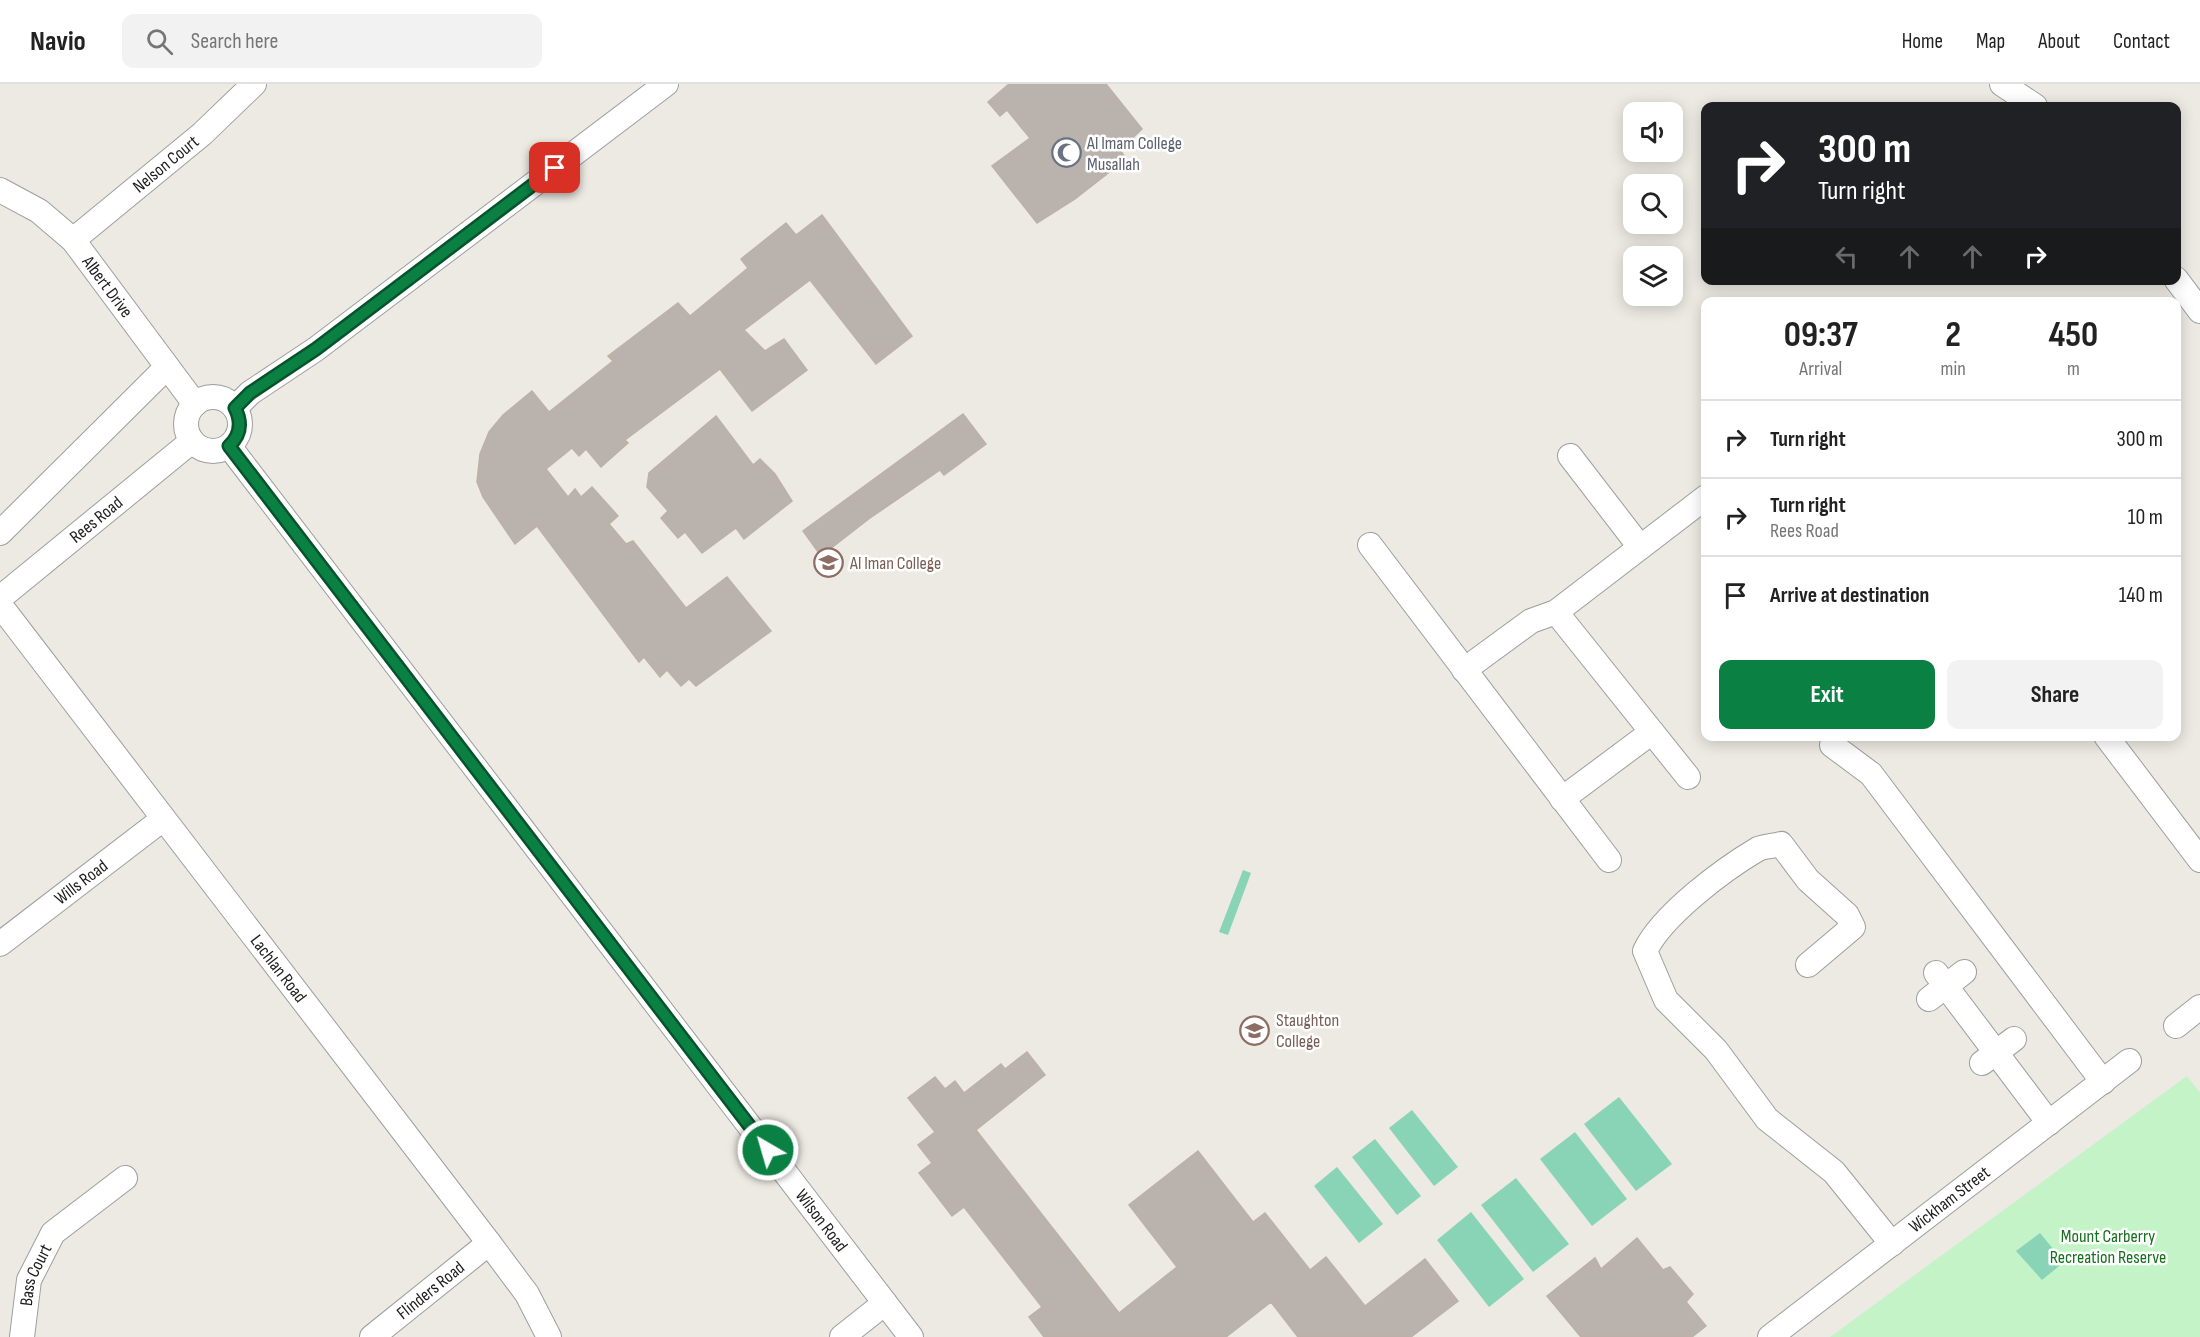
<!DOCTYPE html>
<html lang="en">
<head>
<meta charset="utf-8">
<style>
  body { margin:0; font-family:"Sofia Sans Condensed",sans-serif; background:#f2f2f2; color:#222; height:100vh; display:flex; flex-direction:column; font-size:22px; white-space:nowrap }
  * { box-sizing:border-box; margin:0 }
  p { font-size:20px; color:#767676 }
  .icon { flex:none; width:33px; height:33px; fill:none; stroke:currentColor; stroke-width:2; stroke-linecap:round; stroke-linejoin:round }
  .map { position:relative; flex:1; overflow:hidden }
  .sheet { position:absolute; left:1701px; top:213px; width:480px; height:444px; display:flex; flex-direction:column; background:#fff; border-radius:12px; box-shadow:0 3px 15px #0003 }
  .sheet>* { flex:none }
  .guide { position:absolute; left:1701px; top:18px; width:480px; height:183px; border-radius:12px; box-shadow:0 3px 15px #0003; background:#202124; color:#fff; overflow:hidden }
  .controls { position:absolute; left:1623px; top:18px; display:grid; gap:12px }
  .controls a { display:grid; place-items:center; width:60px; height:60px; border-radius:12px; background:#fff; box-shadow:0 3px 15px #0003; font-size:30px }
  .pin { position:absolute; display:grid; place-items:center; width:51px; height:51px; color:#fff; margin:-26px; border-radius:12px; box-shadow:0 3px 9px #0006 }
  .me { position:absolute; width:66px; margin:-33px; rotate:322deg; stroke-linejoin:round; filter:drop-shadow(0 0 4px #0008) }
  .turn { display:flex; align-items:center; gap:21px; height:126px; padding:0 18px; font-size:27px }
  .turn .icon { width:78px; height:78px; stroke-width:2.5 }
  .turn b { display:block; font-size:42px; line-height:51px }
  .lanes { display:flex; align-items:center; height:57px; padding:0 18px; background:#0003; justify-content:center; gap:30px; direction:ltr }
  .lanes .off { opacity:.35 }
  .eta { display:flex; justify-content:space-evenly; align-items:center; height:102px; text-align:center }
  .eta b { font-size:36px; font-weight:700; line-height:42px }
  .button { display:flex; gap:12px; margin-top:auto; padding:12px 18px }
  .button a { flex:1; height:69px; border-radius:12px; background:#0b8043; color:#fff; font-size:24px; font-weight:700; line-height:69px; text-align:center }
  .button a+a { background:#f2f2f2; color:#222 }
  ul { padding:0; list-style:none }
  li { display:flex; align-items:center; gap:18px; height:78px; padding:0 18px; border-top:2px solid #e0e0e0 }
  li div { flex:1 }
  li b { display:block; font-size:22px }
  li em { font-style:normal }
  header { display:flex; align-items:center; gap:36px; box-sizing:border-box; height:84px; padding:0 30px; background:#fff; border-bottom:2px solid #e0e0e0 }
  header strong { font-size:28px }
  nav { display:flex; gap:33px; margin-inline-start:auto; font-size:21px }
  .search { width:420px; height:54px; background:#f2f2f2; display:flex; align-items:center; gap:15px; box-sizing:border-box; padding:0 21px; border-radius:12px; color:#767676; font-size:22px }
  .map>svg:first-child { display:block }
  .park { fill:#c4f3c7 }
  .pitch { fill:#89d4b7 }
  .building { fill:#bab3ad; stroke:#bdb1a7; stroke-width:1.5 }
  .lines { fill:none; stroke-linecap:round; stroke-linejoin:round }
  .minor-casing { stroke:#9e9e9e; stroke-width:26 }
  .minor { stroke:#fff; stroke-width:24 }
  .route-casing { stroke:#07532c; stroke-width:15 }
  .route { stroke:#0b8043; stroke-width:10 }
  .labels { text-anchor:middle; stroke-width:5; stroke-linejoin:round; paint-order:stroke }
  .worship-label { font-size:18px; fill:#5b616d; stroke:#fff; text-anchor:start }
  .street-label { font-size:18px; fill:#1d1d1d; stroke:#fff }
  .education-label { font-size:18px; fill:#785e54; stroke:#fff; text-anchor:start }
  .park-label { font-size:18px; fill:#166f1d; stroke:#fff }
</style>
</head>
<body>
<header>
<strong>Navio</strong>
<div class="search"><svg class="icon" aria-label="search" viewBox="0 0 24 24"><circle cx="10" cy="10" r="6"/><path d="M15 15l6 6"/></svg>Search here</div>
<nav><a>Home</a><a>Map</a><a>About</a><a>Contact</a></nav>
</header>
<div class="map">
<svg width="2200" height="1253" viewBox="0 0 2200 1253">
  <rect width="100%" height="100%" fill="#edeae3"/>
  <polygon class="park" points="2187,992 2200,1009 2200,1253 1830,1253"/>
  <g class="pitch">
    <polygon points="1243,786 1251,789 1228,851 1219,848"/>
    <polygon points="1619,1013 1672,1080 1636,1107 1584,1040"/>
    <polygon points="1412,1026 1458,1083 1434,1102 1389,1044"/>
    <polygon points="1575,1048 1627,1115 1592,1142 1540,1075"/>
    <polygon points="1375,1055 1421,1112 1397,1131 1352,1073"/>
    <polygon points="1337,1083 1383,1140 1359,1159 1314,1102"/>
    <polygon points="1516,1094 1569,1160 1533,1188 1481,1121"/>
    <polygon points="1471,1128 1524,1195 1489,1223 1437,1156"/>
    <polygon points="2040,1149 2064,1178 2042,1196 2016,1167"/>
  </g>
  <g class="building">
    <polygon points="1009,0 1106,0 1142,45 1120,66 1125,73 1107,90 1075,115 1037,139 992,82 1030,54 1007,26 1000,32 988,18"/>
    <polygon points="822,131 912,252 876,280 810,196 744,246 765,267 784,255 807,286 752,327 720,285 625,356 628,359 601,383 586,365 579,372 572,364 546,385 568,413 575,405 581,413 592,403 618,432 609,440 626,460 633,457 686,524 727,493 771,547 696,602 689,595 681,602 667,586 660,593 644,573 639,578 537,442 515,460 483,413 477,398 480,370 489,348 503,331 532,307 549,328 613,277 608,272 678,219 690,232 748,184 741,175 786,139 796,151"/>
    <polygon points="963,330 986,360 944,391 940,386 870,434 821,472 803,447"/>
    <polygon points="716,332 753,381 760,375 775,390 792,417 744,455 736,444 702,469 685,448 678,454 661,434 668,427 647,403 649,389"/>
    <polygon points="1027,968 1045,991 976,1046 1119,1229 1177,1183 1129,1121 1198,1067 1253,1138 1265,1129 1310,1186 1326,1173 1365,1222 1425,1175 1458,1217 1411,1253 1298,1253 1271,1218 1226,1253 1044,1253 1029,1233 1042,1223 964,1123 952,1132 919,1089 932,1079 918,1061 935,1048 908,1014 935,993 945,1005 955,997 964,1009 1001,980 1005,985"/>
    <polygon points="1637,1154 1663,1186 1670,1183 1693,1210 1686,1218 1706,1242 1692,1253 1581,1253 1547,1212 1595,1174 1601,1185"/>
  </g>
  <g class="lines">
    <defs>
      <g id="minor">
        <polyline points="2002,0 2035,22"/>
        <path id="s1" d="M0,106L39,127L73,156L195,320"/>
        <path id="s2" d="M73,156L202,50L254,0"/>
        <polyline points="2176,195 2200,227"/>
        <circle cx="213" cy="340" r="27"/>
        <polyline points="235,324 250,309 316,265 666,0"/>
        <path id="s3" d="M229,362L911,1253"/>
        <polyline points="1570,372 1640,463"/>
        <polyline points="0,449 167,283"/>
        <polyline points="1370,461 1609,776"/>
        <path id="s4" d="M0,514L192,357"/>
        <path id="s5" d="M0,521L489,1159L527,1210L549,1253"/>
        <polyline points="1556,528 1688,693"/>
        <polyline points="1464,586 1531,537 1556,528 1706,413"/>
        <polyline points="2106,652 2200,776"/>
        <polyline points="1832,661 1871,690 2103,998"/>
        <polyline points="1562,715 1652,648"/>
        <path id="s6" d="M0,860L163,735"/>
        <path d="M1808,881L1853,843L1847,831L1808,796L1781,760C1774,762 1764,762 1758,765C1724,785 1662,831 1645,867L1666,916L1716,966L1767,1035L1834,1088L1892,1160"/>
        <polyline points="1936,889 2049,1039"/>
        <polyline points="1929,915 1964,888"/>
        <polyline points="2176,942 2200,923"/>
        <polyline points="1982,979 2014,955"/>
        <path id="s7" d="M22,1253L29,1196L53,1149L125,1094"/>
        <path id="s8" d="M372,1253L489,1159"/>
        <polyline points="842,1253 885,1219"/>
        <path id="s9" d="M1770,1253L2129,977"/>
      </g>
    </defs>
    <use href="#minor" class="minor-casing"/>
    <use href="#minor" class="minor"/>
  </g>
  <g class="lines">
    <defs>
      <path id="route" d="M555,84L316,265L250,309L235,324C242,338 241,351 229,362L768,1066"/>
    </defs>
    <use href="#route" class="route-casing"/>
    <use href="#route" class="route"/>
  </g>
  <defs>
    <symbol id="mosque-ring" viewBox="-11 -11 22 22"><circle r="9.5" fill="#fff" stroke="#6b7280" stroke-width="1.5"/><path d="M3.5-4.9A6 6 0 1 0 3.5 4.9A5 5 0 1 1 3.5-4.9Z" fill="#6b7280"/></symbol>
    <symbol id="school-ring" viewBox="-11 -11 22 22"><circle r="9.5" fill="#fff" stroke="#8d6e63" stroke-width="1.5"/><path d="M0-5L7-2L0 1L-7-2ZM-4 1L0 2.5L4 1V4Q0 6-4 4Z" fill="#8d6e63"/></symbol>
  </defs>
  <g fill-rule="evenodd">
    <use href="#mosque-ring" x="1050" y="52" width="33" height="33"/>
    <use href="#school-ring" x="812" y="462" width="33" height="33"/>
    <use href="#school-ring" x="1238" y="930" width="33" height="33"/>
  </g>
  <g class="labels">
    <g class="worship-label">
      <text x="1087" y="65">Al Imam College<tspan x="1087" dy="21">Musallah</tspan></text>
    </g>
    <g class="street-label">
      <text dy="6" stroke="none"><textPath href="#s2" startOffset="120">Nelson Court</textPath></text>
      <text dy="6" stroke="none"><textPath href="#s1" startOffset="147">Albert Drive</textPath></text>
      <text dy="6" stroke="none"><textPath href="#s4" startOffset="124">Rees Road</textPath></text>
      <text dy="6" stroke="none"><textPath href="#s6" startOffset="102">Wills Road</textPath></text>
      <text dy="6" stroke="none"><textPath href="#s5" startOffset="458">Lachlan Road</textPath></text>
      <text dy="6" stroke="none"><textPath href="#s9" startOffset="226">Wickham Street</textPath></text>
      <text dy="6" stroke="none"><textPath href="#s3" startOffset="975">Wilson Road</textPath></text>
      <text dy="6" stroke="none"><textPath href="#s7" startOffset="64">Bass Court</textPath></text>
      <text dy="6" stroke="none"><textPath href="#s8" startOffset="75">Flinders Road</textPath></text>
    </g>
    <g class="education-label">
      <text x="850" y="485">Al Iman College</text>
      <text x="1276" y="942">Staughton<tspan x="1276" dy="21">College</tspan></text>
    </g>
    <g class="park-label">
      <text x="2108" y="1158">Mount Carberry<tspan x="2108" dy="21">Recreation Reserve</tspan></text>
    </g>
  </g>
</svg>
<div class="controls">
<a><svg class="icon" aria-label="sound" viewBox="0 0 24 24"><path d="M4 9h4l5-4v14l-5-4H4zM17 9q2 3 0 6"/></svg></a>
<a><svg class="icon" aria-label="search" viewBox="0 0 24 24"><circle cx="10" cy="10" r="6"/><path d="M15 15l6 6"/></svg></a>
<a><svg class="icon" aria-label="layers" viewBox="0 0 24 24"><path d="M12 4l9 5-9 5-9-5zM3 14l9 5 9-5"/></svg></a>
</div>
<div class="pin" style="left:555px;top:84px;background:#d93025"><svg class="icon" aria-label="arrive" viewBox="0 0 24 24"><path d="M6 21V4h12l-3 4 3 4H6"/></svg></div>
<svg class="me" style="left:768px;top:1066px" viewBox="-20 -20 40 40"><circle r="17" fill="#0b8043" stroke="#fff" stroke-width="3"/><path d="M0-11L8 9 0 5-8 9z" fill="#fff"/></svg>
<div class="guide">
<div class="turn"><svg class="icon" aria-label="right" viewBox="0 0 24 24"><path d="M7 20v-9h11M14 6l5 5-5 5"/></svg><div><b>300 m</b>Turn right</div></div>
<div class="lanes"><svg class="icon off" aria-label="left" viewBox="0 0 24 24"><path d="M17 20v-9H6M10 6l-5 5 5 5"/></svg><svg class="icon off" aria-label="ahead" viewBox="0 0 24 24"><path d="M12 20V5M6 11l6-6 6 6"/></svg><svg class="icon off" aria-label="ahead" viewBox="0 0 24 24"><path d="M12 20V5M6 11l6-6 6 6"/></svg><svg class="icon" aria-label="right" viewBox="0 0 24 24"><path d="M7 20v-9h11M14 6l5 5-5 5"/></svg></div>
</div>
<section class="sheet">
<div class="eta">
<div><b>09:37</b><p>Arrival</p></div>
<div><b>2</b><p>min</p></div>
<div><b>450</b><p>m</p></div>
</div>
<ul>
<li><svg class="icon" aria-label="right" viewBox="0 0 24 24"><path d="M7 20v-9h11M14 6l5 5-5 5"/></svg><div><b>Turn right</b></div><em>300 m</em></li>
<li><svg class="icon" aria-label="right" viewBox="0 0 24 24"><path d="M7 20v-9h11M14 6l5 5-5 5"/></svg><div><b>Turn right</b><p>Rees Road</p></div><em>10 m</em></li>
<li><svg class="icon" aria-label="arrive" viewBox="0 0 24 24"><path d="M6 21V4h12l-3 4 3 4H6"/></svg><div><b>Arrive at destination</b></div><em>140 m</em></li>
</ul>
<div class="button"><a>Exit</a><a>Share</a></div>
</section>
</div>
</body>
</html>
